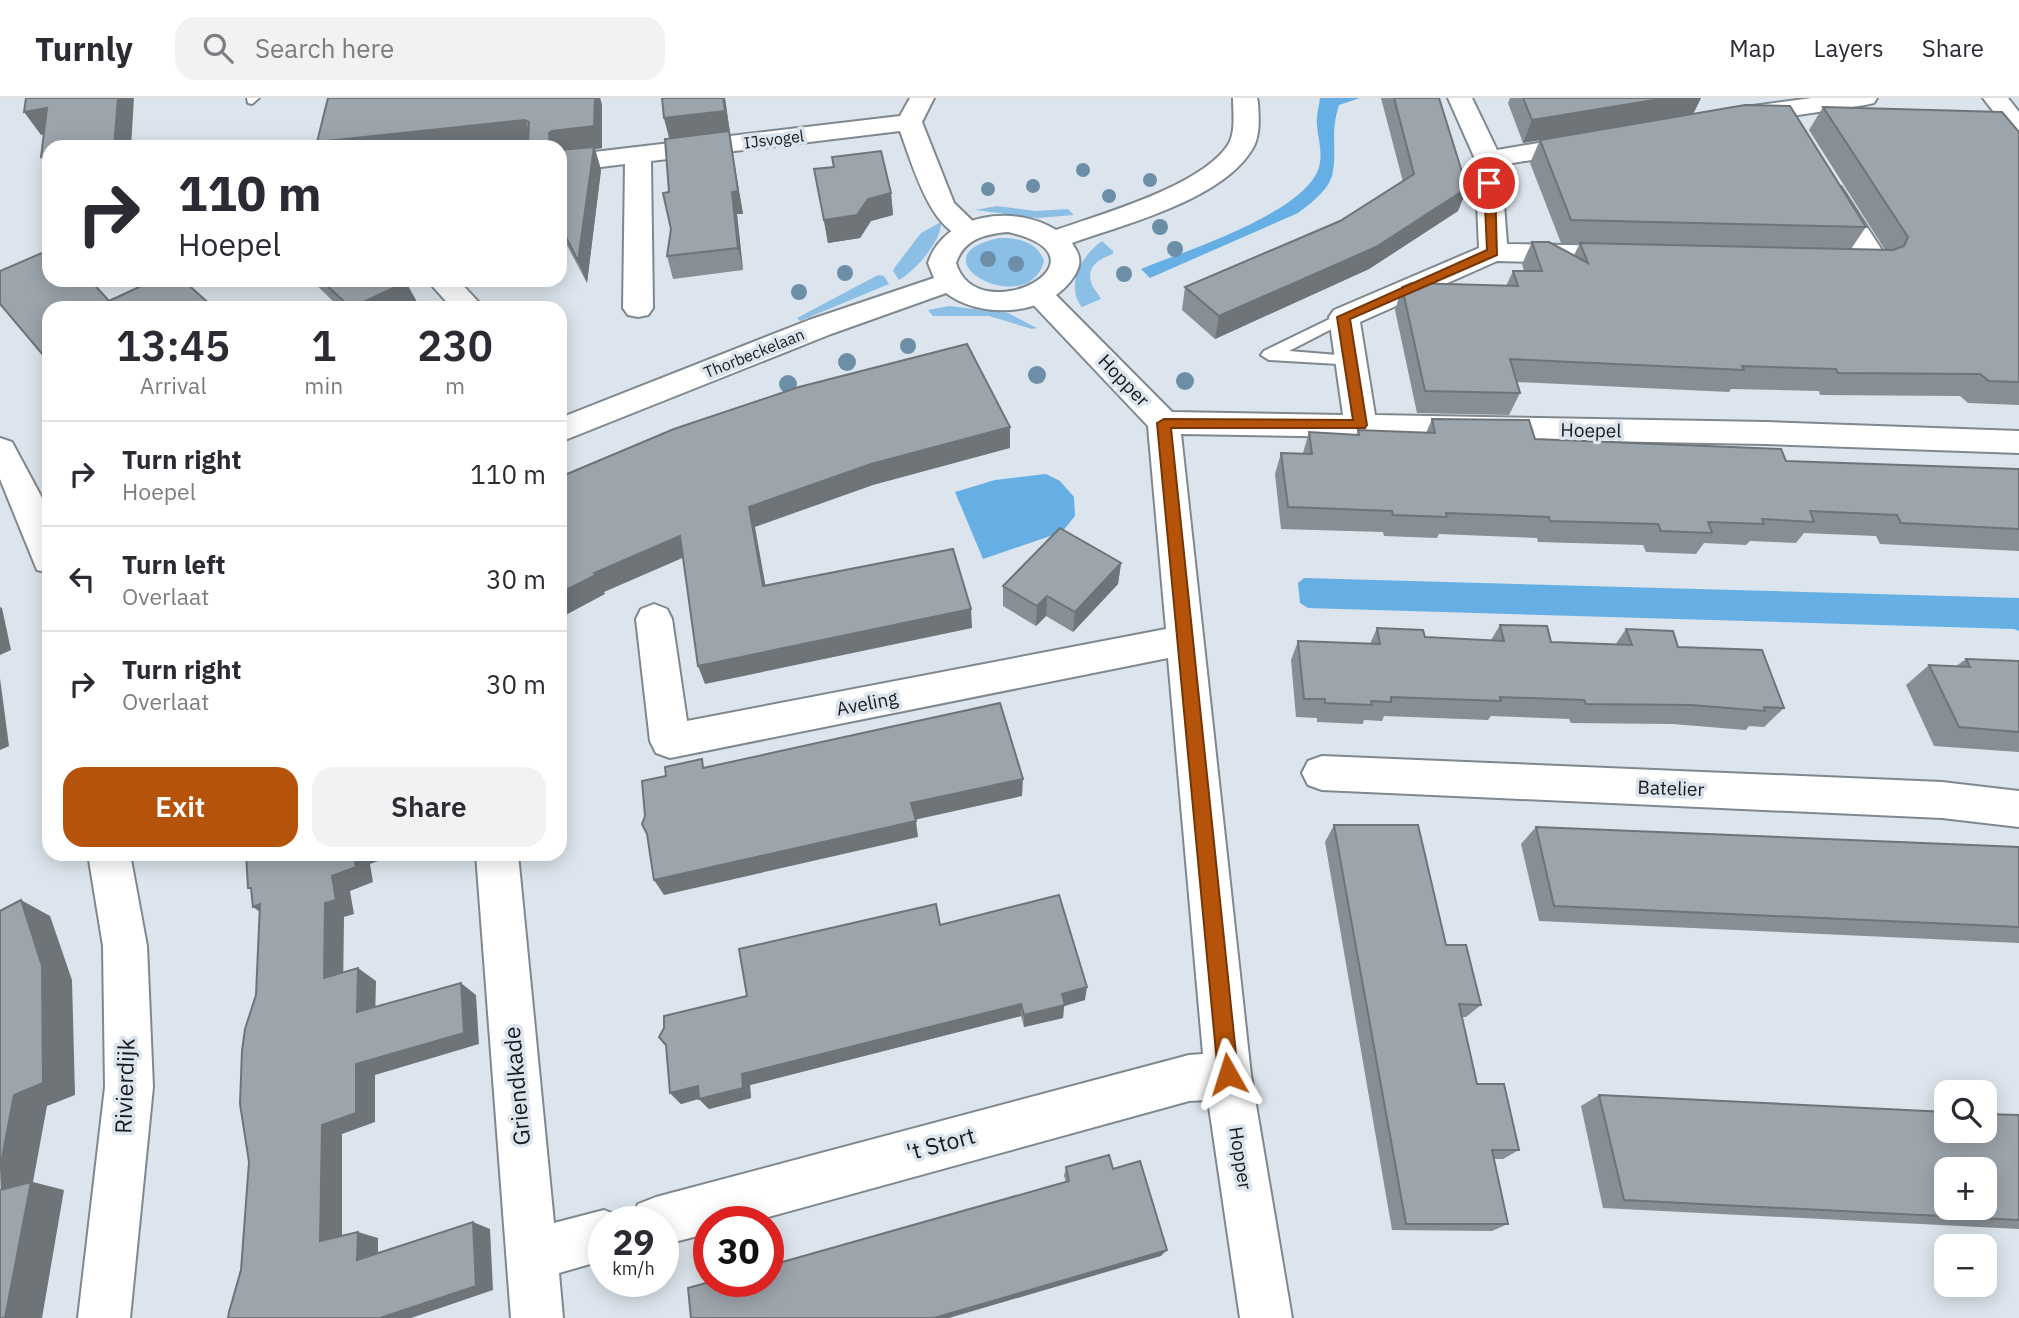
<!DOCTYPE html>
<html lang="en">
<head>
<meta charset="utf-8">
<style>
  body { margin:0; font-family:"IBM Plex Sans",sans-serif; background:#f2f2f3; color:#2b2b33; height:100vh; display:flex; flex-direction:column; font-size:26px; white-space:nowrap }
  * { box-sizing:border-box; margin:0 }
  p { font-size:23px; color:#7c7c81 }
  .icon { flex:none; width:38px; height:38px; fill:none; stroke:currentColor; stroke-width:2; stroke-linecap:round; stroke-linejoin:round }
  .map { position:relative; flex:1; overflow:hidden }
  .side { position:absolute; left:42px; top:203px; width:525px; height:560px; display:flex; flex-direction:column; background:#fff; border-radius:21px; box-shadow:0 4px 18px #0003 }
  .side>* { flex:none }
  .top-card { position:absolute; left:42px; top:42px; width:525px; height:147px; border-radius:21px; box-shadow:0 4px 18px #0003; background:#fff; color:#2b2b33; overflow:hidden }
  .tools { position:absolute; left:1934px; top:982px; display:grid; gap:14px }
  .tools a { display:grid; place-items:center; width:63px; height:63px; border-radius:14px; background:#fff; box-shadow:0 4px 18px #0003; font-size:35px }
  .speed { position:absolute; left:588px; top:1108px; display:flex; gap:14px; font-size:35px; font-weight:700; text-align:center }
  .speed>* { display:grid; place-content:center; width:91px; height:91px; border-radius:50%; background:#fff; box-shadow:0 4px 18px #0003; line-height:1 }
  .speed small { font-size:18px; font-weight:400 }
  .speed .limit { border:10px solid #d22; background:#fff; color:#111 }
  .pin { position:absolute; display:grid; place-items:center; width:60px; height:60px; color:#fff; margin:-30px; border:4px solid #fff; border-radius:50%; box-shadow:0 2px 7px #0007 }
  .me { position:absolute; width:77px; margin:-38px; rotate:354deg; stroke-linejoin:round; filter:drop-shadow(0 0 5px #0008) }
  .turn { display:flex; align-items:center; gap:24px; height:147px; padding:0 21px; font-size:32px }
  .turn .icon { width:91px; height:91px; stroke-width:2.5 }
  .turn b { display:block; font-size:49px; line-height:60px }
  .eta { display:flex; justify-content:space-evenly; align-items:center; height:119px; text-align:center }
  .eta b { font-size:42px; font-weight:600; line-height:49px }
  .cta { display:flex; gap:14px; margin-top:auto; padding:14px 21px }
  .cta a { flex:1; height:80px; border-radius:21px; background:#b45309; color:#fff; font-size:28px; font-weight:600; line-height:80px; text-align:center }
  .cta a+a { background:#f2f2f3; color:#2b2b33 }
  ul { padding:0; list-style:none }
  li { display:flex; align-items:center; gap:21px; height:105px; padding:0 21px; border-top:2px solid #e1e1e2 }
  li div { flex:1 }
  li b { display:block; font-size:26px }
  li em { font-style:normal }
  header { display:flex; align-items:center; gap:42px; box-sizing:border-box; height:98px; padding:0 35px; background:#fff; border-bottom:2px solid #e1e1e2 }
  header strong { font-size:33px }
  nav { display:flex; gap:38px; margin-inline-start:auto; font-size:24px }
  .search { width:490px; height:63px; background:#f2f2f3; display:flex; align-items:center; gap:18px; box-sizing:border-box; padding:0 24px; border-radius:21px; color:#7c7c81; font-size:26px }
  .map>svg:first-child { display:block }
  .green { fill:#8cbfe6 }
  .water { fill:#65afe4 }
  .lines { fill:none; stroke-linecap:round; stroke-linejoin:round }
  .service-casing { stroke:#7f888e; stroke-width:4 }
  .minor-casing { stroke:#7f888e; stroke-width:4 }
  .tertiary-casing { stroke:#7f888e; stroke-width:4 }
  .service { fill:#fff; fill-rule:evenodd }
  .minor { fill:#fff; fill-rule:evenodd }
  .tertiary { fill:#fff; fill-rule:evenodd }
  .tree { fill:#6c8fa7 }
  .wall { fill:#878e94 }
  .shaded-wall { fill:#6e7478 }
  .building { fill:#9da5ac; stroke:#6e7478; stroke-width:2; fill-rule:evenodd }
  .route { fill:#b45309; stroke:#753606; stroke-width:2 }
  .labels { text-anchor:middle; stroke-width:7; stroke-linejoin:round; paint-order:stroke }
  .far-street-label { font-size:16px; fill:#191c1e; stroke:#dce5ed }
  .street-label { font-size:19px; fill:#191c1e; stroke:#dce5ed }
  .near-street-label { font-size:23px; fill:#191c1e; stroke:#dce5ed }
</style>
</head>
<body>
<header>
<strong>Turnly</strong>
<div class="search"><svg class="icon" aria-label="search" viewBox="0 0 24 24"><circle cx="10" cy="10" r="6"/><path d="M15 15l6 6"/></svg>Search here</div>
<nav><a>Map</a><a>Layers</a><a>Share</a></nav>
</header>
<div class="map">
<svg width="2019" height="1220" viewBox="0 0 2019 1220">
  <rect width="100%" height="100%" fill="#dce5ed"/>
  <g class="green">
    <polygon points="997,108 1036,113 1068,111 1074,117 1038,120 975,112"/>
    <path d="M941,124C942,143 915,173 899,182L893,173L895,169L921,135Z"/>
    <path d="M999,140C1018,140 1037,143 1044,163C1029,224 909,159 999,140Z"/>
    <path d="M1102,143L1113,153V156C1099,161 1085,169 1092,187C1094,192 1099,196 1101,201L1082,209C1064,187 1083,156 1102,143Z"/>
    <polygon points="878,177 884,178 889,186 800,223 797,220"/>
    <polygon points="949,208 1008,215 1037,230 1032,231 989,218 933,218 928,212"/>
  </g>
  <g class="water">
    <path d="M1320,0H1360L1339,7C1330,35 1337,48 1333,73C1331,91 1311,105 1298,115L1150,180L1141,171C1184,153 1306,115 1319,69C1323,54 1318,41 1317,27C1316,18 1319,8 1320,0Z"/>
    <polygon points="1046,376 1060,383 1074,399 1075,418 1062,434 983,461 955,394 995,382"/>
    <polygon points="1304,480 2019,500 2019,533 2014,531 1308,510 1300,505 1298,485"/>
  </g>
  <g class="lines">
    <defs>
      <g id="service">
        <polygon points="247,0 259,0 252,6 248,5"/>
        <polygon points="1344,214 1349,216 1351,219 1349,222 1289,253 1350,258 1358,263 1355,267 1269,262 1261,257 1264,253"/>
      </g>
      <g id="minor">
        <path d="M910,0H934L922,24L954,105L983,133L979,139C934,150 912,64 900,33L651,63L653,210L648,217L638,219L628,217L623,210L625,66L560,74V58L900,18Z"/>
        <polygon points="1448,0 1472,0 1497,52 1585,37 1594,40 1598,45 1594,50 1585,53 1501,67 1507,146 1628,148 1638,151 1642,157 1638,163 1628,166 1497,163 1360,224 1375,317 1766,324 2019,333 2019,355 1766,346 1181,336 1251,977 1292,1220 1240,1220 1208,1002 1189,1003 750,1124 709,1124 709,1135 663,1147 663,1124 631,1124 638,1106 656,1099 1189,957 1203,956 1168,560 670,660 656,655 650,643 636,521 641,511 654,506 667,511 672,521 687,623 1166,531 1148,328 1024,197 1029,190 1039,188 1049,190 1172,314 1343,317 1329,219 1334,212 1479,150 1475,61"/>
        <polygon points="1812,0 1877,0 1874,5 1865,7 1738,26 1729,23 1725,18 1729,13 1738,10"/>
        <polygon points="1983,0 2008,0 2019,14 2019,38 2010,35"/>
        <polygon points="1832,87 1841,89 1845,95 1889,163 1885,169 1838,172 1828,169 1824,163 1828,157 1855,154 1819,95 1823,89"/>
        <polygon points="427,182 458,182 484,210 452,210"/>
        <polygon points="1322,658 1942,684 2019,693 2019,729 1942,720 1322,692 1308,687 1302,675 1308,663"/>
        <polygon points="476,756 518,756 554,1125 604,1112 622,1119 624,1124 604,1124 604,1162 559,1175 563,1220 511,1220"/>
      </g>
      <g id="tertiary">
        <path d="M1233,0H1257L1258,5C1259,19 1260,36 1254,48C1226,101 1125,126 1072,145C1074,149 1079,155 1079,160C1081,168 1075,178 1070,184C1043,218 980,221 946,195L831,236L560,344V320L809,222L934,180L928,165C944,115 1015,106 1056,132C1102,116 1201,88 1228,47C1236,35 1233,14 1233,0ZM1008,134C1121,160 977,235 956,165C964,141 985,136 1008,134Z"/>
        <polygon points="0,340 12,344 49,413 49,475 37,472 0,381"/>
        <polygon points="88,756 130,756 147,848 153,989 130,1220 78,1220 105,989 103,848"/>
      </g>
    </defs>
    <use href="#service" class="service-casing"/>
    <use href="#minor" class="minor-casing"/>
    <use href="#tertiary" class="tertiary-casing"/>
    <use href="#service" class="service"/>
    <use href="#minor" class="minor"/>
    <use href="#tertiary" class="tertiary"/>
  </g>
  <g class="tree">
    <circle cx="1083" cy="72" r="7"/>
    <circle cx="1150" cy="82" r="7"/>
    <circle cx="1033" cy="88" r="7"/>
    <circle cx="988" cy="91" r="7"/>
    <circle cx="1109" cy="98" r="7"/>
    <circle cx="1160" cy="129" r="8"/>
    <circle cx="1175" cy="151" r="8"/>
    <circle cx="988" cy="161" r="8"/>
    <circle cx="1016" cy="166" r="8"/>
    <circle cx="845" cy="175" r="8"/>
    <circle cx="1124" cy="176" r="8"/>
    <circle cx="799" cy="194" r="8"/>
    <circle cx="908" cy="248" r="8"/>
    <circle cx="847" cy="264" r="9"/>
    <circle cx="1037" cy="277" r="9"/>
    <circle cx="1185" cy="283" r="9"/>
    <circle cx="788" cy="286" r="9"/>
  </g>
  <g class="wall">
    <polygon points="328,0 600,0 602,7 602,50 595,51 601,72 587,185 561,136 560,136 560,49 528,45"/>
    <polygon points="662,0 725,0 730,35 729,35 743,116 737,116 743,172 673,181 667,158 671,131 669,40 664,20"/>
    <polygon points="1381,0 1439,0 1467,90 1458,113 1369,171 1215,241 1182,212 1185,189 1340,123 1403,84"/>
    <polygon points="1510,0 1701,0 1693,16 1866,129 1851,151 1885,152 1809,32 1823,9 2019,34 2019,307 1968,305 1960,298 1820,297 1819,293 1731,291 1729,294 1517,284 1520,295 1509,317 1417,315 1395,212 1402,189 1506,188 1513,173 1524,173 1522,166 1532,144 1574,157 1580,145 1561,145 1530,65 1540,42 1523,45 1508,5"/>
    <polygon points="832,59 891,95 893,117 871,123 860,140 828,145 814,71 833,69"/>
    <polygon points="311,182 404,182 418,206 410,210 340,210"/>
    <polygon points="1432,321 1535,341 1786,363 2019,371 2019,453 1880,446 1876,438 1804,435 1796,445 1750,443 1746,447 1704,445 1696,456 1646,454 1643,447 1538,444 1537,440 1439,436 1437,440 1384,438 1383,434 1281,431 1275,376 1281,355 1303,355 1309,334 1357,337 1358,332 1426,335"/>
    <polygon points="1121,465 1118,486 1073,534 1046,518 1036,528 1003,508 1003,488"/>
    <polygon points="1500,527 1551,544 1615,547 1626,531 1678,549 1784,610 1764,629 1749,628 1746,632 1673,626 1571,625 1569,621 1491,618 1488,622 1384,618 1382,623 1364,622 1363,626 1317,624 1317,620 1296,619 1291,562 1298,543 1370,546 1377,530 1425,539 1491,542"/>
    <polygon points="1966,561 2019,563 2019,654 1934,648 1906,587 1929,567 1956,568"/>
    <polygon points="1334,727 1446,847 1481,907 1466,919 1462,919 1477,986 1519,1052 1503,1061 1494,1061 1508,1126 1492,1133 1392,1132 1325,744"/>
    <polygon points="1536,729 2019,749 2019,845 1539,823 1521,746"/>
    <polygon points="940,827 1085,902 1064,908 1063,920 1024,929 1021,918 750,987 751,1000 709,1011 699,1001 681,1006 670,995"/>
    <polygon points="1599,997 2019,1017 2019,1131 1603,1110 1581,1008"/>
    <polygon points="1066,1069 1113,1071 1161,1158 768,1183 768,1156 772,1159 773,1167 1066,1084 1064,1078"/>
  </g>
  <g class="shaded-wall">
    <polygon points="118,0 134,0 131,49 114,49"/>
    <polygon points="595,0 600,0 602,7 602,50 595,51 601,72 587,185 578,163 560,55 560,49 550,49 549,35"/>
    <polygon points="725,0 730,35 729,35 743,116 737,116 743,172 738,150 732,94 670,42 664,20"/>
    <polygon points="1666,0 1701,0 1693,16 1523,45 1532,22"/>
    <polygon points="47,10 63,33 41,37 24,14"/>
    <polygon points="525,22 533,44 492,49 320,49 317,44"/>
    <polygon points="49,58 49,70 41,59"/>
    <polygon points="1467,90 1458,113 1369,171 1215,241 1219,218"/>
    <polygon points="891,95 893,117 871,123 860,140 828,145 824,122 868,101"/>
    <polygon points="406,184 418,206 410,210 351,210"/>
    <polygon points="1010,329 1010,350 873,387 755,429 769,507 763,488 749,409 871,366"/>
    <polygon points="680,438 687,458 604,494 605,496 560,520 560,495 594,475"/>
    <polygon points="1121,465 1118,486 1073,534 1075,514"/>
    <polygon points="1047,498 1046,518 1036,528 1037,508"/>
    <polygon points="0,509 2,510 11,552 0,557"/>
    <polygon points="971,511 972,530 705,586 698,568"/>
    <polygon points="0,580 9,648 0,652"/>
    <polygon points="1023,681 1022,698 914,722 911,705"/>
    <polygon points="916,723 918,739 664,797 654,782"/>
    <polygon points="354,756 397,756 370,766 373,784 350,793 354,816 344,819 343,892 324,880 325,805 332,778"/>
    <polygon points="21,802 50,818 72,882 75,997 47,1008 33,1084 64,1092 42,1220 5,1220 0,1070"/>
    <polygon points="260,806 273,823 253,809"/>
    <polygon points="358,870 376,883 375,926 357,914"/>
    <polygon points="461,885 476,897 479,946 375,977 375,1024 342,1036 342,1149 320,1143 322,1027 356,966"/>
    <polygon points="1087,889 1085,902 1064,908 1063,920 1024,929 1024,917 1062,896"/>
    <polygon points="1021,906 1021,918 750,987 751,1000 709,1011 699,1001 742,976"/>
    <polygon points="698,988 708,998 681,1006 670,995"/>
    <polygon points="473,1124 490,1131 493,1192 411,1220 380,1220"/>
    <polygon points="358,1134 378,1140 378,1168 357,1162"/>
    <polygon points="1167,1152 1161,1158 949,1220 934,1220"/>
    <polygon points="768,1156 772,1159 774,1174 768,1170"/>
  </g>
  <g class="building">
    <polygon points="26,0 118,0 114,49 49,49 49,58 41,59 47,10 24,14"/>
    <polygon points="328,0 595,0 594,28 552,33 549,35 550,49 528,49 529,24 525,22 317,44"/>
    <polygon points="662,0 723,0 725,13 664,20"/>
    <polygon points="1394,0 1439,0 1467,90 1376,149 1219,218 1185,189 1340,123 1414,76"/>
    <polygon points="1523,0 1666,0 1532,22"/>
    <polygon points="1745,7 1790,8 1866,129 1571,122 1540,42"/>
    <polygon points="1823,9 2002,14 2019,34 2019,284 1989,283 1980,276 1838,275 1836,271 1742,268 1744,272 1510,261 1520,295 1425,293 1402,189 1412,185 1518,188 1513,173 1542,173 1532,144 1549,144 1588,165 1580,145 1893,152 1904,148 1908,139"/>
    <polygon points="729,33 738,93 732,94 738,150 667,158 671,131 663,95 669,94 665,41"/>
    <polygon points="594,49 578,163 560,127 560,52"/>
    <polygon points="881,53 891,95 868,101 857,117 824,122 814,71 834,69 832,59"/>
    <polygon points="49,152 49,182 90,182 109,203 154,182 183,182 214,210 49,210 49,264 0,206 0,173"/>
    <polygon points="321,182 404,182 406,184 351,210"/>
    <polygon points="967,246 1010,329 871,366 749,409 763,488 953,451 971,511 698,568 680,438 594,475 596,477 560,495 560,379 674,331 799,289"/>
    <polygon points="1432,321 1529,322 1535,341 1781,351 1786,363 2019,371 2019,431 1901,425 1897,417 1810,413 1814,424 1762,421 1764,426 1708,424 1712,435 1661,433 1658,426 1550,423 1549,419 1446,415 1447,419 1393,417 1392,413 1288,409 1281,355 1312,356 1309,334 1359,337 1358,332 1435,335"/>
    <polygon points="1060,430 1121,465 1075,514 1047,498 1037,508 1003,488"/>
    <polygon points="1500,527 1547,528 1551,544 1632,547 1626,531 1673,533 1678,549 1762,552 1784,610 1764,609 1765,613 1691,607 1586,606 1584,602 1500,599 1501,603 1391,599 1391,604 1371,603 1372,607 1325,605 1325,601 1304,601 1298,543 1380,546 1377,530 1423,532 1425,539 1504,543"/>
    <polygon points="1966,561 2019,563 2019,634 1959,629 1929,567 1970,569"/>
    <polygon points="1000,605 1023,681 911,705 916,723 654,782 647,736 642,726 645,718 642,683 666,678 665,669 702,661 703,670"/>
    <polygon points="1334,727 1418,727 1446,847 1466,847 1481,907 1459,906 1477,986 1504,986 1519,1052 1492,1052 1508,1126 1406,1126"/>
    <polygon points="1536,729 2019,749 2019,829 1554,808"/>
    <polygon points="246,756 354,756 356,769 332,778 336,802 325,805 324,880 358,870 357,914 461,885 464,935 356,966 356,1015 322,1027 320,1143 358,1134 357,1162 473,1124 476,1188 380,1220 228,1220 229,1214 241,1172 249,1064 240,1006 242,953 245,931 256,897 260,806 253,809 251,790 248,790"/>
    <polygon points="1059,797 1087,889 1062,896 1065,907 1024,917 1021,906 742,976 743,990 699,1001 698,988 670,995 666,947 659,939 664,930 664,918 747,898 739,851 936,806 940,827"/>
    <polygon points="21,802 42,868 43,985 14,997 0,1070 0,813"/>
    <path d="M1599,997L1946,1014V1032H1984V1016L2019,1017V1122L1624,1102ZM1946,1071H1984V1110H1946Z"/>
    <polygon points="1109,1057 1113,1071 1140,1063 1167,1152 934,1220 691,1220 688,1190 713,1183 768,1183 768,1168 1069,1083 1066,1069"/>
    <polygon points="31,1084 5,1220 0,1220 0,1092"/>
  </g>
  <polygon class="route" points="1489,81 1495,85 1497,157 1350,221 1367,327 1365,330 1171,330 1238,976 1235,983 1228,986 1221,983 1218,976 1157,325 1164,321 1353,322 1337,219 1487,152 1484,85"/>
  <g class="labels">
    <g class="far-street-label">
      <text transform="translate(774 41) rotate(-7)" y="6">IJsvogel</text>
      <text transform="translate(754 255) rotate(-22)" y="6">Thorbeckelaan</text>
    </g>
    <g class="street-label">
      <text transform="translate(1124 282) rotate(46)" y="7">Hopper</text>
      <text transform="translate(1591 332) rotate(1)" y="7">Hoepel</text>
      <text transform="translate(867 605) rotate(-11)" y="7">Aveling</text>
      <text transform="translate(1671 690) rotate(2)" y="7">Batelier</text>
      <text transform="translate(1241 1060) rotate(81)" y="7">Hopper</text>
    </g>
    <g class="near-street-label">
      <text transform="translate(125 988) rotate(-88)" y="8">Rivierdijk</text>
      <text transform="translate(517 988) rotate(-95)" y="8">Griendkade</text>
      <text transform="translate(941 1046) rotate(-15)" y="8">'t Stort</text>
    </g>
  </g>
</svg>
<div class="tools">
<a><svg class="icon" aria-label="search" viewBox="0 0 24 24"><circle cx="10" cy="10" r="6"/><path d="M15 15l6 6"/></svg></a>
<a>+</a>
<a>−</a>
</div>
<div class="speed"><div>29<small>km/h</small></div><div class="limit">30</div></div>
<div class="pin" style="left:1489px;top:85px;background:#d93025"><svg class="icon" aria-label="arrive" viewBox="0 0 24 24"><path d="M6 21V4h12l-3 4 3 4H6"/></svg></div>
<svg class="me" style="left:1228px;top:976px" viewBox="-20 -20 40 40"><path d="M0-17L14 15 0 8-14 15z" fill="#b45309" stroke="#fff" stroke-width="4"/></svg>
<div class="top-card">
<div class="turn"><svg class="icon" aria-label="right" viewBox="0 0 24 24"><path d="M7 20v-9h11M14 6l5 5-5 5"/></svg><div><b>110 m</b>Hoepel</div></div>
</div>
<section class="side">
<div class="eta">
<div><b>13:45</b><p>Arrival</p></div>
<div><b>1</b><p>min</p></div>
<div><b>230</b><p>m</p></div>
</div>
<ul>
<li><svg class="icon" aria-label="right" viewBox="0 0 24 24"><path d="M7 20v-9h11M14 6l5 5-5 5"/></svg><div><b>Turn right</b><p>Hoepel</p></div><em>110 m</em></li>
<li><svg class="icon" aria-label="left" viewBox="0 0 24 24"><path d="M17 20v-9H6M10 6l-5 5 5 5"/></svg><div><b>Turn left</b><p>Overlaat</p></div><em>30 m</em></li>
<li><svg class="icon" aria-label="right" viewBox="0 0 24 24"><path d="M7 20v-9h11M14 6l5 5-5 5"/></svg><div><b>Turn right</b><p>Overlaat</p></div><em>30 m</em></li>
</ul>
<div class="cta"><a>Exit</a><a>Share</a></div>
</section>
</div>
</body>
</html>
